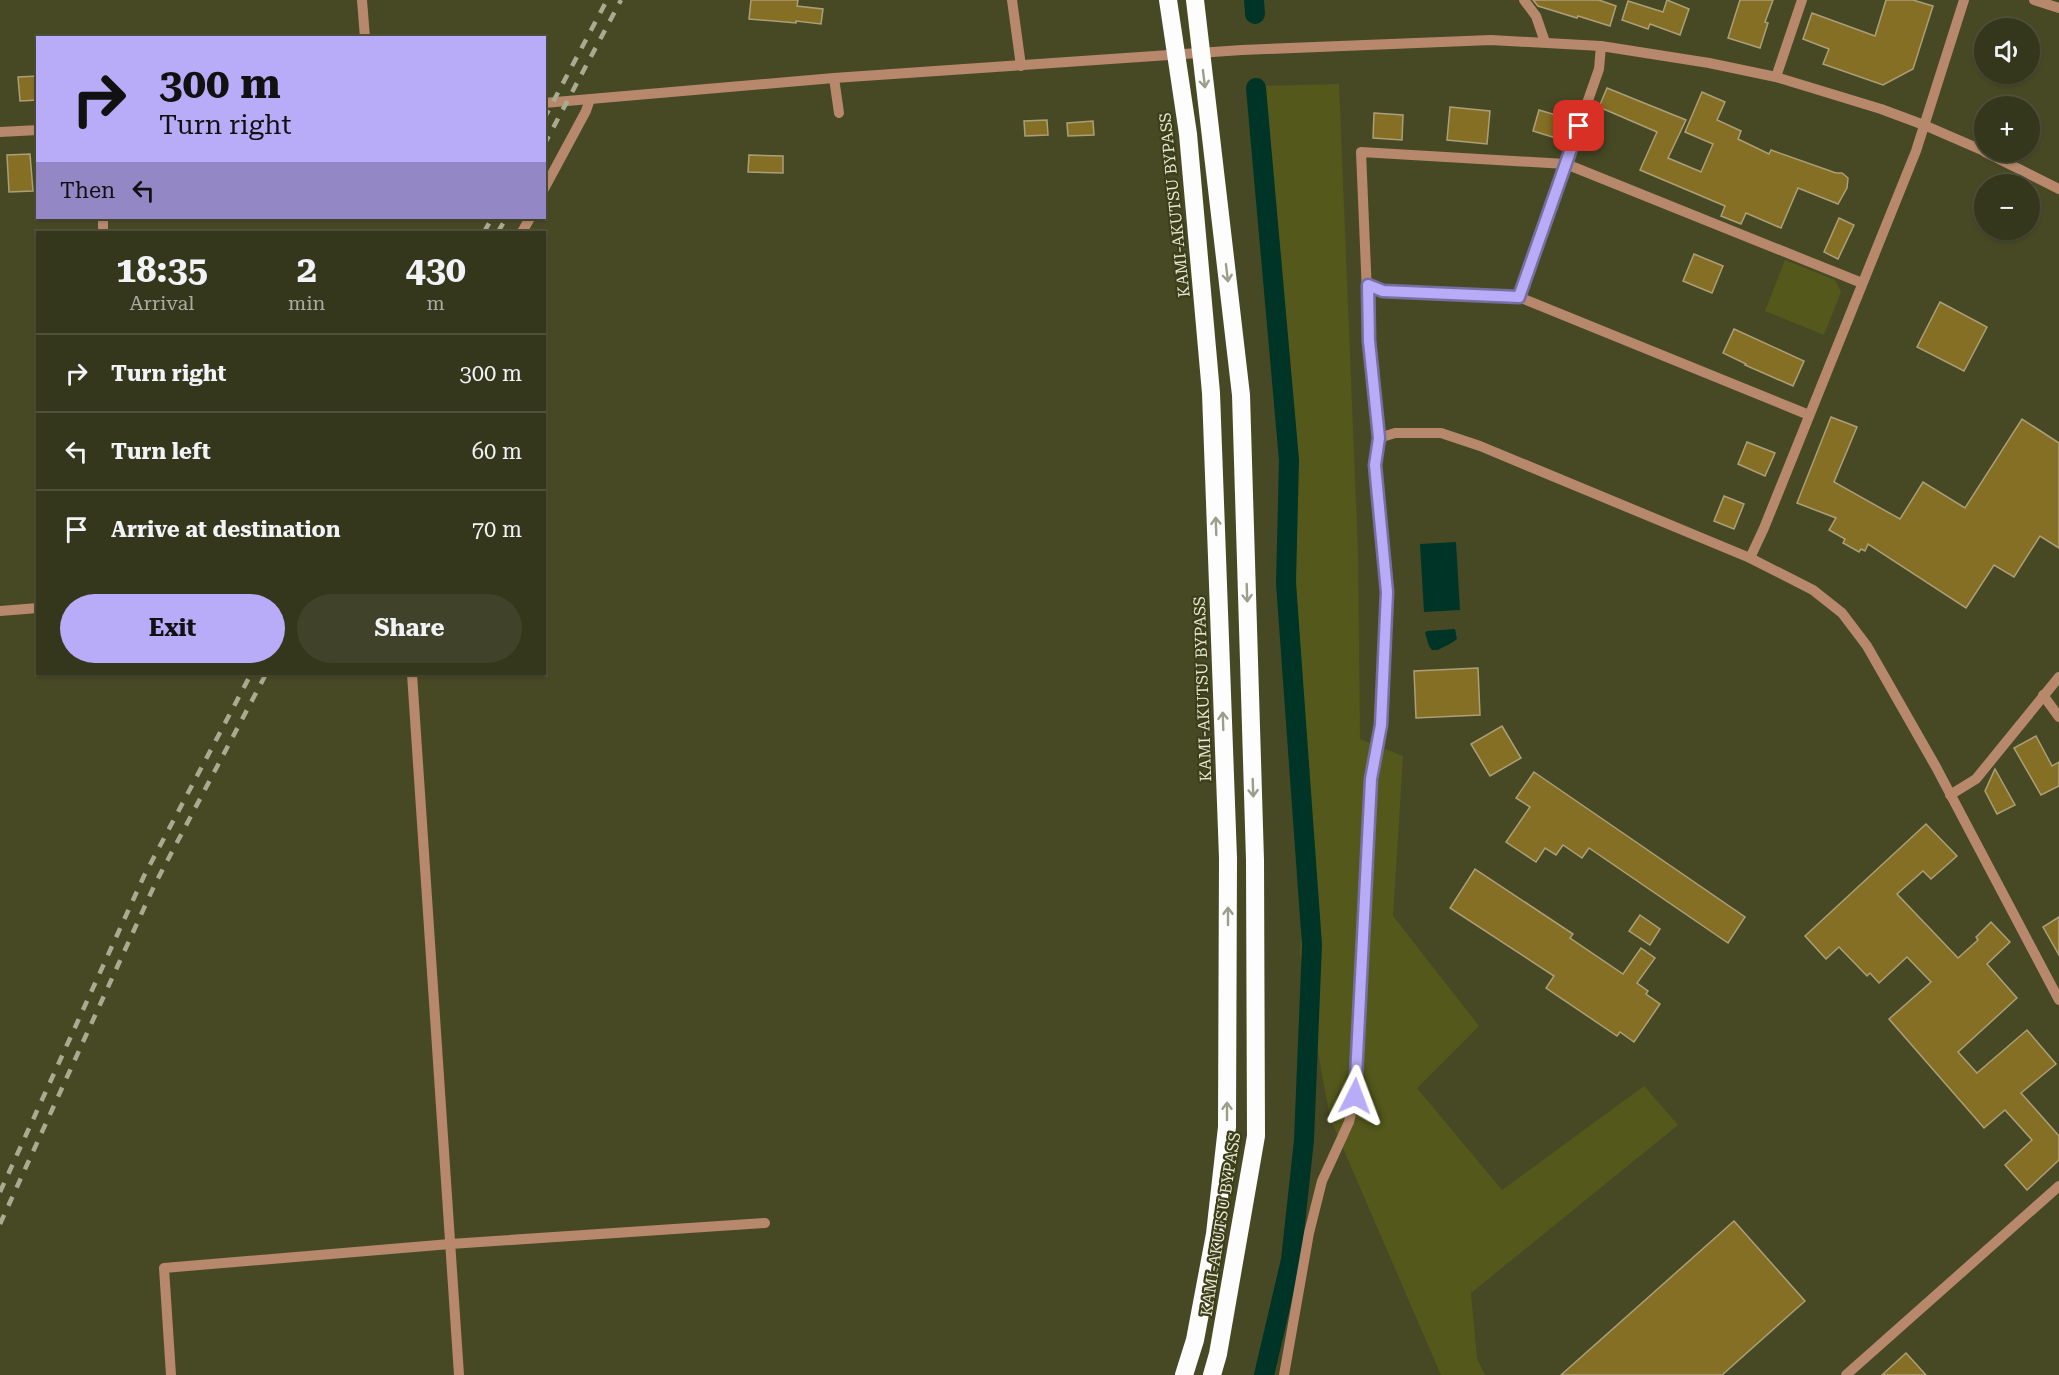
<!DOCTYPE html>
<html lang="en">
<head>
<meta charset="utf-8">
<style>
  body { margin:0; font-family:"Roboto Serif",serif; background:#404229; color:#f1f3f6; height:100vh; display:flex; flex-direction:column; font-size:22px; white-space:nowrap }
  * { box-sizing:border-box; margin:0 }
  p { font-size:20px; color:#aaaca3 }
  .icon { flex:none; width:33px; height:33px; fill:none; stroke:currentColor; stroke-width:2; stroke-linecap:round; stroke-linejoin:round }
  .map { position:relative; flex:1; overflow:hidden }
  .sheet { position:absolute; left:36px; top:231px; width:510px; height:444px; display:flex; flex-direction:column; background:#35371c; border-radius:0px; box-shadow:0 2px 4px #0004,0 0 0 2px #4f513b }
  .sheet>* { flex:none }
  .top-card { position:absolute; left:36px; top:36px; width:510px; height:183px; border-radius:0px; box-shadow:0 2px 4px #0004,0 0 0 2px #4f513b; background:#b8abf7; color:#111; overflow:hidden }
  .buttons { position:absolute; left:1974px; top:18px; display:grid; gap:12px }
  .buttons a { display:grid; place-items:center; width:66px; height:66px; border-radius:50%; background:#35371c; box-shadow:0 2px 4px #0004,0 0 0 2px #4f513b; font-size:30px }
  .pin { position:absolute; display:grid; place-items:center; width:51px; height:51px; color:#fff; margin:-26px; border-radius:12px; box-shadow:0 3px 9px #0006 }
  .me { position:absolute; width:66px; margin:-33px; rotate:3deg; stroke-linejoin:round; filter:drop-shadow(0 0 4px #0008) }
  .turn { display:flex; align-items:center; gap:21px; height:126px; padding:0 24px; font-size:27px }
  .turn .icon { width:78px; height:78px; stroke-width:2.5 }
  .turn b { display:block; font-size:42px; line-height:51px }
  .then { display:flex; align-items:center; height:57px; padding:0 24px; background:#0003; gap:12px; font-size:22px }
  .eta { display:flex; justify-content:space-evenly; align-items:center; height:102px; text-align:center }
  .eta b { font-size:36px; font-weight:700; line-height:42px }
  .action { display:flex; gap:12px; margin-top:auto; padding:12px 24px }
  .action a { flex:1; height:69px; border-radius:36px; background:#b8abf7; color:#111; font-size:24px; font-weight:700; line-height:69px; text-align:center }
  .action a+a { background:#404229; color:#f1f3f6 }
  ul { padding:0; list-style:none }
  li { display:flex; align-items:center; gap:18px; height:78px; padding:0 24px; border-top:2px solid #4f513b }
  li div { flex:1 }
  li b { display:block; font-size:22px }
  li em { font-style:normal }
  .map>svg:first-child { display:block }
  .green { fill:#55581b }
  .water { fill:#003427 }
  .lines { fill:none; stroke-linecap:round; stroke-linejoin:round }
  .canal { stroke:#003427; stroke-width:20 }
  .building { fill:#856f25; stroke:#ac9f78; stroke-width:1.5 }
  .minor { stroke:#b7886c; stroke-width:10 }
  .highway { stroke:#fdfdfd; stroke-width:18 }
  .rail { stroke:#a9ab91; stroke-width:4.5; stroke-dasharray:10 10; stroke-linecap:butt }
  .oneway { stroke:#9c9e8c }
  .route-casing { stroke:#786fa1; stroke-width:15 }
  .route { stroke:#b8abf7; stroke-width:10 }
  .labels { text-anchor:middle; stroke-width:4.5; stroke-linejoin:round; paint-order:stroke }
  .street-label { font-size:16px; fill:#e6e8d3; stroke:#3c3e1a }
</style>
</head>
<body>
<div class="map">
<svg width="2059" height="1375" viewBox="0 0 2059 1375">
  <rect width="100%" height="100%" fill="#474925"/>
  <g class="green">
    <polygon points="1339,84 1358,553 1360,739 1403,756 1393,916 1479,1026 1417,1088 1502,1190 1644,1086 1678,1125 1471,1293 1477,1359 1485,1375 1441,1375 1330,1118 1300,954 1308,814 1282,306 1263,86"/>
    <polygon points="1785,260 1835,280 1841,292 1824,335 1765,311"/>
  </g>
  <g class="water">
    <polygon points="1456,542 1460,610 1424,612 1420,544"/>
    <path d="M1455,629L1457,639C1451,644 1445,646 1438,650H1432L1429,646L1425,633L1427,631Z"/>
  </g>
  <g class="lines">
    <g class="canal">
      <polyline points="1254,0 1255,14"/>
      <polyline points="1256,88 1289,460 1286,583 1312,945 1304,1140 1291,1260 1264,1375"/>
    </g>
  </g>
  <g class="building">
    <polygon points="751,0 798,0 797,6 823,9 821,24 796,21 796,23 749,19"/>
    <polygon points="1533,0 1599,0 1616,6 1610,26 1578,16 1577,18 1538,6"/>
    <polygon points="1667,0 1689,9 1680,35 1650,24 1648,29 1622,20 1628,1 1663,12"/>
    <polygon points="1740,0 1773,0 1765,22 1768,23 1760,48 1728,38"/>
    <polygon points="1886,0 1913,0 1933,6 1913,69 1883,85 1823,64 1829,49 1803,39 1812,13 1875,36"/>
    <polygon points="38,76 38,100 20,101 18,77"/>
    <polygon points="1607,88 1686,120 1668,158 1699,171 1701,172 1713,144 1685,132 1702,92 1725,102 1717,120 1741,131 1738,139 1769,154 1771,150 1836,173 1842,173 1848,178 1847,188 1838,204 1798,188 1781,228 1746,213 1741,224 1721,216 1725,206 1640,170 1657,132 1599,107"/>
    <polygon points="1450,107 1490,111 1487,144 1447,140"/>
    <polygon points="1539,110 1566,118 1559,139 1533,131"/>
    <polygon points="1374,113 1403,115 1402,140 1373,138"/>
    <polygon points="1047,120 1048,135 1025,136 1024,121"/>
    <polygon points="1093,121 1094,135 1068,136 1067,123"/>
    <polygon points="30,154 33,191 9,192 7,155"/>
    <polygon points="749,155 783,156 783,173 748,172"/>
    <polygon points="1839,218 1854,225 1838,259 1824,252"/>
    <polygon points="1694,254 1723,266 1712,293 1683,281"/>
    <polygon points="1940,302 1987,327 1964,371 1917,347"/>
    <polygon points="1734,329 1804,361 1793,386 1745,365 1746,364 1723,353"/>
    <polygon points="1831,417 1857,427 1834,482 1900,519 1923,482 1965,508 2022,419 2059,443 2059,548 2040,536 2014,577 1994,565 1966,608 1868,544 1865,551 1861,549 1859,552 1843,543 1845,539 1829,530 1836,518 1797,503"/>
    <polygon points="1747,442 1775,453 1765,476 1738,464"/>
    <polygon points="1724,496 1744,504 1734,529 1714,521"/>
    <polygon points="1478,668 1480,715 1416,718 1414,671"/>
    <polygon points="1502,726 1521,758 1490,776 1471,744"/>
    <polygon points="2036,736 2052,766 2059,762 2059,786 2041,795 2014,748"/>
    <polygon points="1995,769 2015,805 1997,814 1985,791"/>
    <polygon points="1534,772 1745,917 1728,943 1589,848 1582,858 1563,845 1556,855 1545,848 1536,862 1506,842 1530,807 1516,798"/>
    <polygon points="1926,824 1957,856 1931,879 1923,871 1897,894 1958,958 1978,940 1976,937 1991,922 2010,942 1987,964 2017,998 1958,1052 1977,1073 2027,1030 2056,1064 2021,1093 2059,1136 2059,1160 2027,1190 2005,1165 2032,1140 2005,1110 1984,1128 1889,1019 1931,982 1907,957 1879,983 1870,973 1867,976 1839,947 1826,959 1805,936"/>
    <polygon points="1475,869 1573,934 1570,938 1623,974 1641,948 1655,958 1637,983 1648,991 1646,994 1660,1004 1634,1042 1620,1032 1617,1036 1546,988 1554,976 1450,908"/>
    <polygon points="1640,915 1660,929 1650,945 1629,931"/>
    <polygon points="2059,917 2059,955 2043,927"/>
    <polygon points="1734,1221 1805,1301 1722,1375 1561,1375"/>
    <polygon points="1906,1353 1926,1375 1882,1375"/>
  </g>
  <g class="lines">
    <g class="minor">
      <polyline points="362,0 365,38"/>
      <polyline points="1012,0 1021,66"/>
      <polyline points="1524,0 1536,16 1545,42"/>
      <polyline points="2034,0 2059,8"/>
      <polyline points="1776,77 1802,0"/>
      <polyline points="834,78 839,113"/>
      <polyline points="544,103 834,78 1242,50 1491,40 1601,46 1709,63 1776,77 1881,109 1924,125 1984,151"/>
      <polyline points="0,132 38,130"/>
      <polyline points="1985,152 2059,189"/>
      <polyline points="544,189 586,111 590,99"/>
      <polyline points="103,232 103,218"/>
      <polyline points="522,232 530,218"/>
      <polyline points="1368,285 1383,290 1519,297 1809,415"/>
      <polyline points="1519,297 1599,69 1601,46"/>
      <polyline points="1379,438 1369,341 1361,152 1566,164 1862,283"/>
      <polyline points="1750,558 1764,528 1916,151 1964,0"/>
      <polyline points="0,611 38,608"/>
      <polyline points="412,674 459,1375"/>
      <polyline points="2043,695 2059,717"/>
      <polyline points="1950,795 1976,779 2059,677"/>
      <polyline points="171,1375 164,1268 450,1244 765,1223"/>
      <polyline points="1284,1375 1309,1233 1322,1181 1349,1122 1355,1096 1371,779 1381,725 1387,592 1375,465 1379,438 1395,433 1441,433 1480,446 1750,558 1813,590 1842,613 1867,646 1936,767 2059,1000"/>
      <polyline points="1846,1375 2059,1186"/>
    </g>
    <g class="highway">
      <polyline points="1168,0 1188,134 1211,393 1228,858 1227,1127 1215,1234 1195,1340 1184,1375"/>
      <polyline points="1195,0 1241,395 1255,860 1256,1136 1218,1354 1212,1375"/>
    </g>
    <g class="rail">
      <polyline points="544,119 607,0"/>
      <polyline points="544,145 621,0"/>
      <polyline points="484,232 492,218"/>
      <polyline points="498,232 506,218"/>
      <polyline points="0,1192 144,876 251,674"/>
      <polyline points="0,1224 155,884 266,674"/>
    </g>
  </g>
  <defs><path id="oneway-shaft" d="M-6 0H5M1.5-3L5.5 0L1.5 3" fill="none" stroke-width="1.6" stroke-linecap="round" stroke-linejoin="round" transform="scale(1.5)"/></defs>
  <g class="oneway">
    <use href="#oneway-shaft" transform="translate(1204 79) rotate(83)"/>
    <use href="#oneway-shaft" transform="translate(1227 273) rotate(83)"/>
    <use href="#oneway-shaft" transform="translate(1216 526) rotate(-92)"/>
    <use href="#oneway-shaft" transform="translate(1247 593) rotate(88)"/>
    <use href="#oneway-shaft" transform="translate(1223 721) rotate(-92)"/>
    <use href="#oneway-shaft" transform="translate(1253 788) rotate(88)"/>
    <use href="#oneway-shaft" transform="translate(1228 916) rotate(-90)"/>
    <use href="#oneway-shaft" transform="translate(1227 1111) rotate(-90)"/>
  </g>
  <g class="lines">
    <defs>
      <polyline id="route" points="1355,1096 1371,779 1381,725 1387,592 1375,465 1379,438 1369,341 1368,285 1383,291 1519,297 1579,126"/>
    </defs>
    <use href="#route" class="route-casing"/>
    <use href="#route" class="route"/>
  </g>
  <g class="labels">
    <g class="street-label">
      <text transform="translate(1174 205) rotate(-96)" y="6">KAMI-AKUTSU BYPASS</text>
      <text transform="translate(1202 689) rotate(-92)" y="6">KAMI-AKUTSU BYPASS</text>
      <text transform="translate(1220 1224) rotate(-81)" y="6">KAMI-AKUTSU BYPASS</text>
    </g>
  </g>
</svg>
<div class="buttons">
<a><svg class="icon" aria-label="sound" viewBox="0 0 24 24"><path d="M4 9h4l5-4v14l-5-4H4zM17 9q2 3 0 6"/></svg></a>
<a>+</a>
<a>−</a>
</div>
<div class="pin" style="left:1579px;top:126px;background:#d93025"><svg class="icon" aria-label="arrive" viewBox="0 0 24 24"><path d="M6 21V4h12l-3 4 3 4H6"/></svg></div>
<svg class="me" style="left:1355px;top:1096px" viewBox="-20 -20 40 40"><path d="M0-17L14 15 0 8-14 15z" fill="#b8abf7" stroke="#fff" stroke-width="4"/></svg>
<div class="top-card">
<div class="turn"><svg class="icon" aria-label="right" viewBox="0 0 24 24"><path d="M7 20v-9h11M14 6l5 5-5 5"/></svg><div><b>300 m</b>Turn right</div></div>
<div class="then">Then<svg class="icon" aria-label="left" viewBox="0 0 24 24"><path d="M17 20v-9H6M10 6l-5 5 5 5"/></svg></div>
</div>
<section class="sheet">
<div class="eta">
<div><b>18:35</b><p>Arrival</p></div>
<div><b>2</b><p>min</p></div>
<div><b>430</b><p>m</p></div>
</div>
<ul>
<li><svg class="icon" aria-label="right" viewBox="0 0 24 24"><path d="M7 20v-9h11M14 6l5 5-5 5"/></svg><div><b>Turn right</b></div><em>300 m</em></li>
<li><svg class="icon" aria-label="left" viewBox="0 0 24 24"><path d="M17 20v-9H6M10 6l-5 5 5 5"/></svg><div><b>Turn left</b></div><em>60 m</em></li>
<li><svg class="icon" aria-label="arrive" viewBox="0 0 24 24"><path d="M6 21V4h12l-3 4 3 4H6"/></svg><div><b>Arrive at destination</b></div><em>70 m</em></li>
</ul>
<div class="action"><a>Exit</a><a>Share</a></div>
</section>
</div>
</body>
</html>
